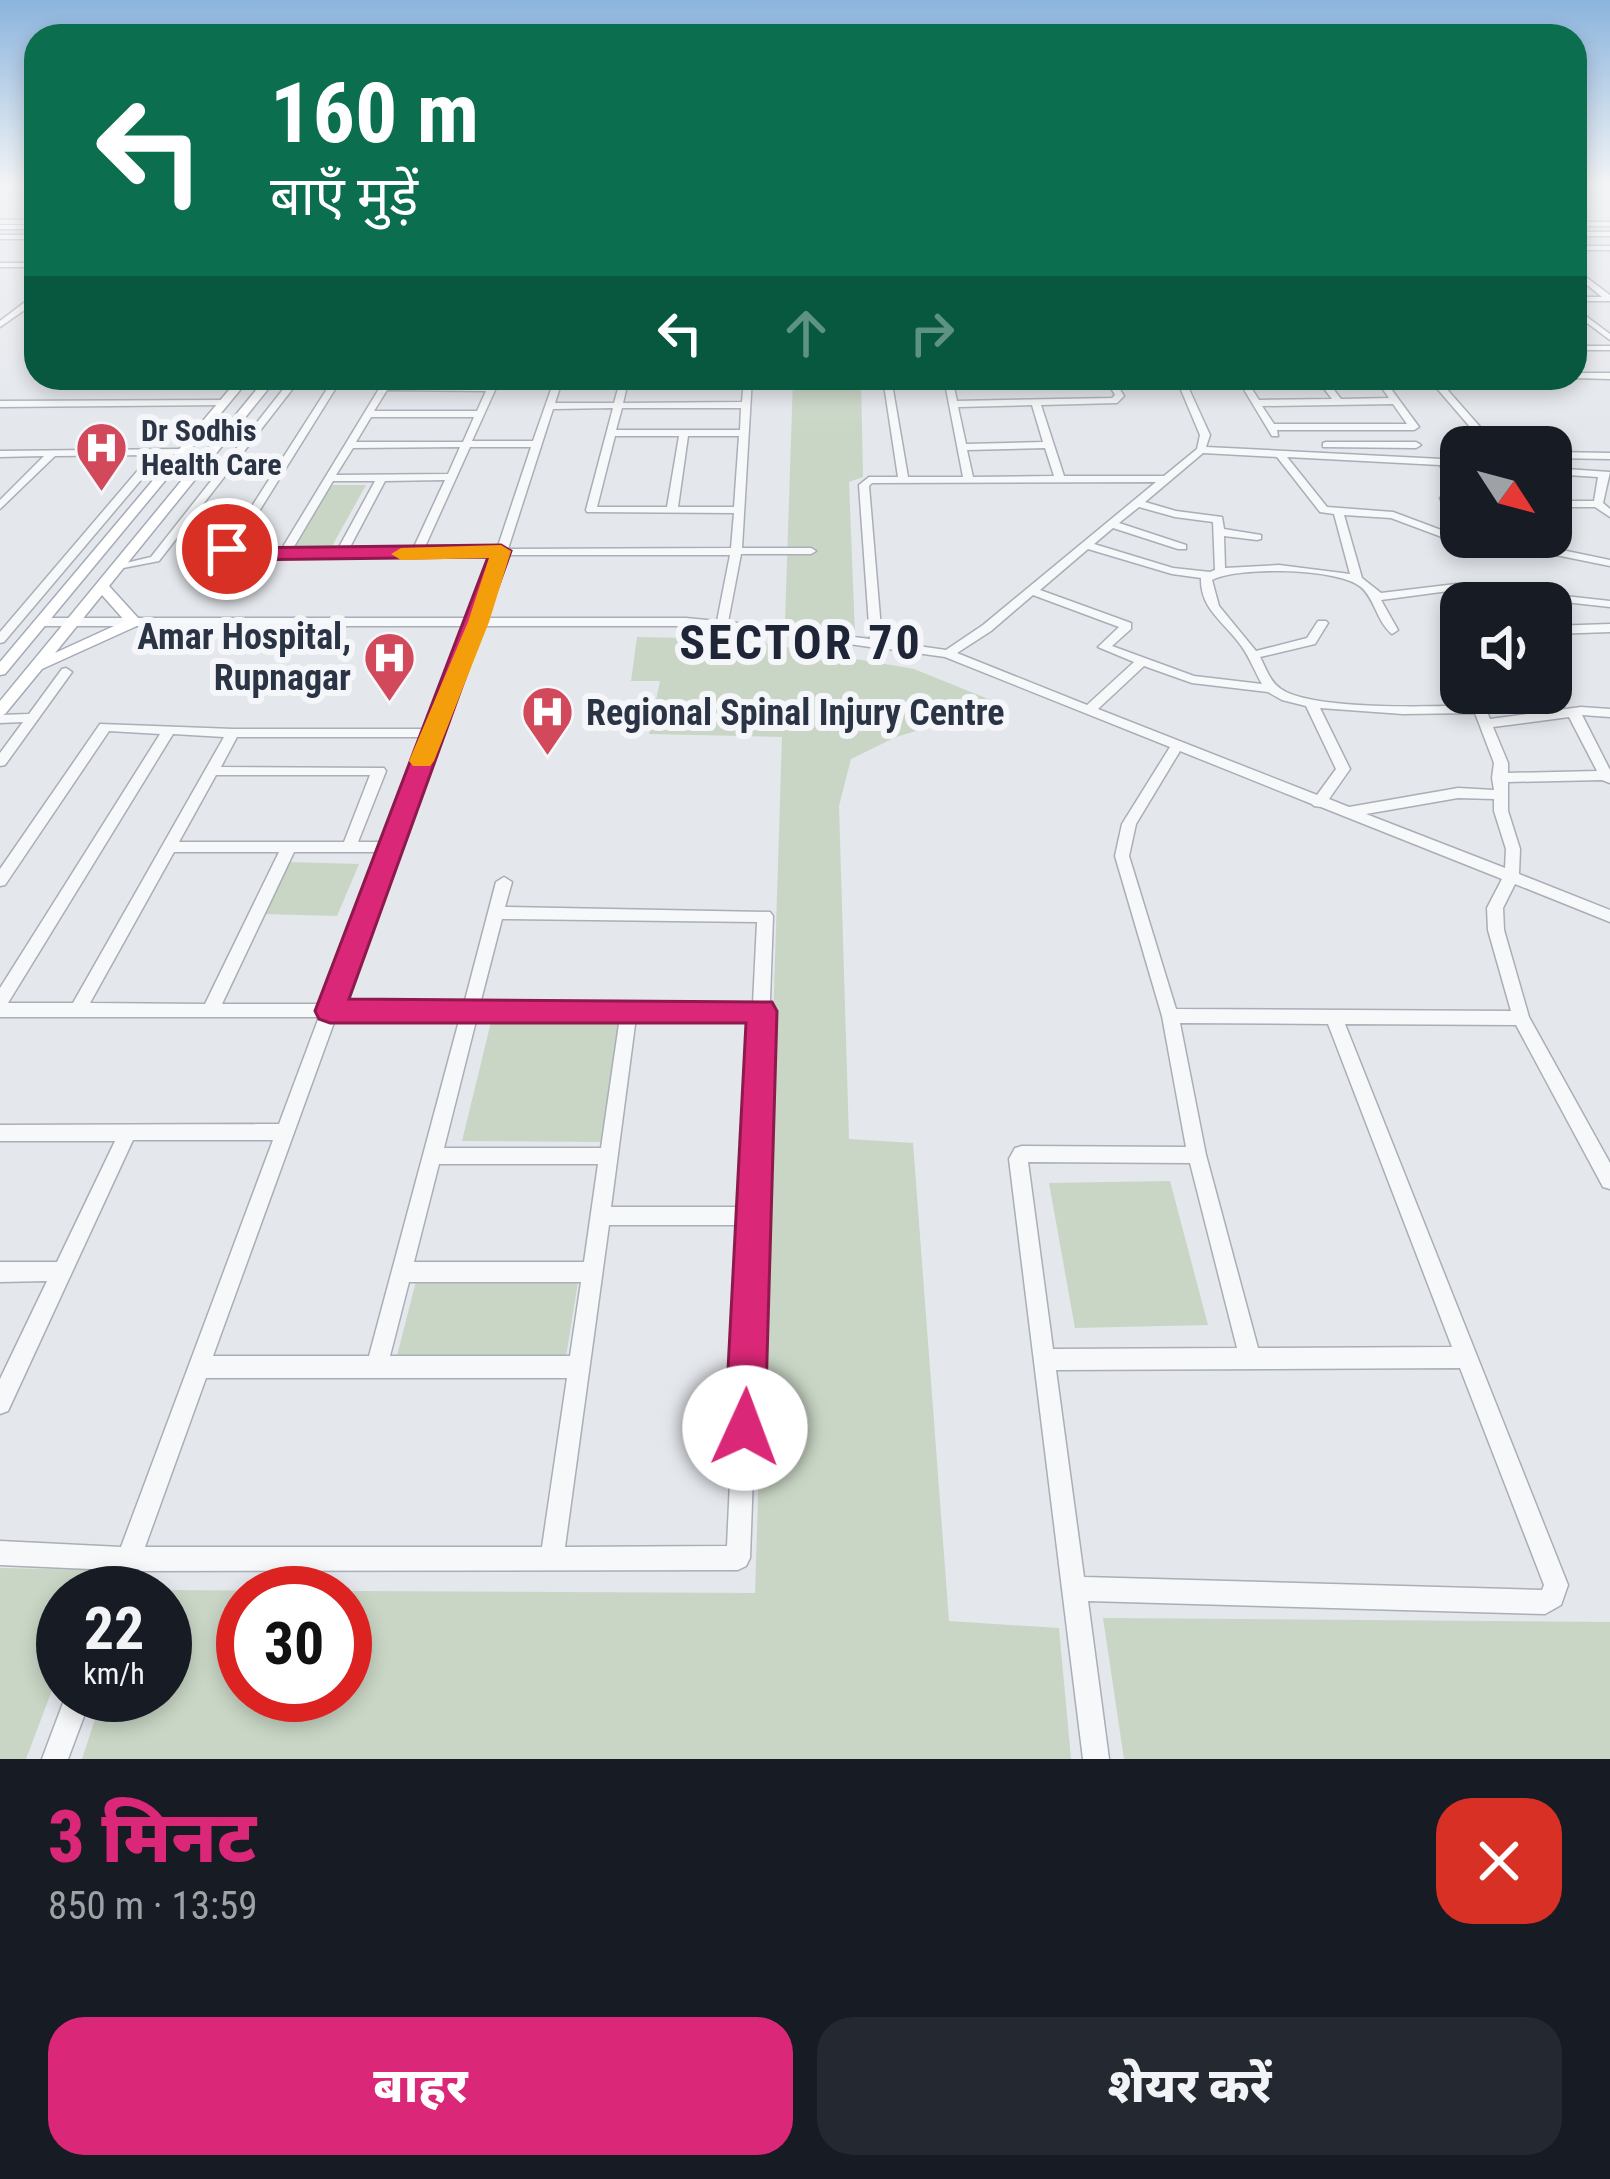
<!DOCTYPE html>
<html lang="hi">
<head>
<meta charset="utf-8">
<style>
  body { margin:0; font-family:"Roboto Condensed","Noto Sans Devanagari",sans-serif; background:#242831; color:#f1f3f6; height:100vh; display:flex; flex-direction:column; font-size:45px; white-space:nowrap }
  * { box-sizing:border-box; margin:0 }
  p { font-size:39px; color:#9ea1a6 }
  .icon { flex:none; width:66px; height:66px; fill:none; stroke:currentColor; stroke-width:2; stroke-linecap:round; stroke-linejoin:round }
  .map { position:relative; height:1759px; overflow:hidden }
  .drawer { display:flex; flex-direction:column; background:#171b24; flex:1 }
  .drawer>* { flex:none }
  .guide { position:absolute; left:24px; top:24px; width:1563px; height:366px; border-radius:36px; box-shadow:0 6px 18px #0003; background:#0b6e4f; color:#fff; overflow:hidden }
  .needle { width:78px; rotate:126deg }
  .controls { position:absolute; left:1440px; top:426px; display:grid; gap:24px }
  .controls a { display:grid; place-items:center; width:132px; height:132px; border-radius:24px; background:#171b24; box-shadow:0 6px 18px #0003; font-size:60px }
  .speed { position:absolute; left:36px; top:1566px; display:flex; gap:24px; font-size:60px; font-weight:700; text-align:center }
  .speed>* { display:grid; place-content:center; width:156px; height:156px; border-radius:50%; background:#171b24; box-shadow:0 6px 18px #0003; line-height:1 }
  .speed small { font-size:30px; font-weight:400 }
  .speed .limit { border:18px solid #d22; background:#fff; color:#111 }
  .pin { position:absolute; display:grid; place-items:center; width:102px; height:102px; color:#fff; margin:-51px; border:6px solid #fff; border-radius:50%; box-shadow:0 3px 12px #0007 }
  .me { position:absolute; width:132px; margin:-66px; rotate:2deg; stroke-linejoin:round; filter:drop-shadow(0 0 9px #0008) }
  .turn { display:flex; align-items:center; gap:42px; height:252px; padding:0 48px; font-size:54px }
  .turn .icon { width:156px; height:156px; stroke-width:2.5 }
  .turn b { display:block; font-size:84px; line-height:102px }
  .lanes { display:flex; align-items:center; height:114px; padding:0 48px; background:#0003; justify-content:center; gap:60px; direction:ltr }
  .lanes .off { opacity:.35 }
  .round { display:grid; place-items:center; flex:none; width:126px; height:126px; border-radius:36px; background:#242831 }
  .headline { display:flex; align-items:center; justify-content:space-between; height:204px; padding:0 48px }
  h1 { font-size:72px; font-weight:800; line-height:90px; color:#db2777 }
  .action { display:flex; gap:24px; margin-top:auto; padding:24px 48px }
  .action a { flex:1; height:138px; border-radius:36px; background:#db2777; color:#fff; font-size:48px; font-weight:800; line-height:138px; text-align:center }
  .action a+a { background:#242831; color:#f1f3f6 }
  .map>svg:first-child { display:block }
  .green { fill:#c9d6c5; fill-rule:evenodd }
  .lines { fill:none; stroke-linecap:round; stroke-linejoin:round }
  .minor-casing { stroke:#a9aeb7; stroke-width:3 }
  .major-casing { stroke:#a3abb8; stroke-width:3 }
  .minor { fill:#f7f8fa; fill-rule:evenodd }
  .major { fill:#fff; fill-rule:evenodd }
  .route { fill:#db2777; stroke:#8e194d; stroke-width:3 }
  .slow { fill:#f59e0b }
  .labels { text-anchor:middle; stroke-width:12; stroke-linejoin:round; paint-order:stroke }
  .far-poi-label { font-size:30px; font-weight:bold; fill:#2b3445; stroke:#f4f6f9; text-anchor:start }
  .poi-label { font-size:36px; font-weight:bold; fill:#2b3445; stroke:#f4f6f9; text-anchor:end }
  .district-label { font-size:48px; font-weight:bold; letter-spacing:3px; fill:#1d2536; stroke:#f4f6f9 }
</style>
</head>
<body>
<div class="map">
<svg width="1610" height="1759" viewBox="0 0 1610 1759">
  <rect width="100%" height="100%" fill="#e4e7ec"/>
  <g class="green">
    <polygon points="793,378 861,378 863,477 849,482 855,634 785,622"/>
    <polygon points="331,485 366,485 332,546 295,546"/>
    <path d="M637,637L738,639L914,669L1003,705L896,737L851,759L839,806L849,1139L913,1143L949,1621L1059,1628L1071,1759H82L103,1695H165V1593L139,1590L755,1593L782,737L649,734L660,681H631ZM243,1593H345V1695H243Z"/>
    <polygon points="288,862 359,864 337,916 263,914"/>
    <polygon points="491,1022 620,1023 602,1142 462,1141"/>
    <polygon points="1170,1181 1208,1325 1075,1328 1049,1183"/>
    <polygon points="416,1281 578,1282 566,1357 397,1356"/>
    <polygon points="0,1568 97,1570 88,1593 63,1593 63,1661 26,1759 0,1759"/>
    <polygon points="1103,1618 1610,1622 1610,1759 1124,1759"/>
  </g>
  <g class="lines">
    <defs>
      <g id="minor">
        <rect x="0" y="220" width="36" height="4"/>
        <rect x="1575" y="222" width="35" height="4"/>
        <rect x="0" y="235" width="36" height="4"/>
        <rect x="1575" y="246" width="35" height="4"/>
        <rect x="0" y="263" width="36" height="4"/>
        <polygon points="1575,269 1610,295 1610,301 1575,301 1575,297 1602,297 1575,275"/>
        <polygon points="33,296 36,296 36,302 0,327 0,321"/>
        <polygon points="1575,308 1610,334 1610,340 1575,314"/>
        <rect x="1575" y="346" width="35" height="4"/>
        <polygon points="1575,373 1610,373 1610,379 1573,378 1575,378"/>
        <polygon points="292,378 301,378 159,561 113,570 113,566 151,557"/>
        <path d="M334,378H342L235,550H281L385,379H391L390,384L495,386L496,388L472,441H533L555,378H563L555,403H614L621,378H629L623,403L742,402L744,378H752L742,548H811L816,551L811,554H741L728,622L870,639L859,485L869,477H898L883,378H891L908,477H963L944,378H952L957,401L1112,398L1115,395L1105,378H1113L1124,396L1117,403L1041,405L1064,476H1164L1197,449L1200,435L1176,378H1184L1210,435L1206,447L1461,460V466L1450,465L1461,488V502L1452,501L1461,521V533H1452C1480,546 1517,541 1548,547L1553,537L1551,508L1571,501H1594L1598,477L1551,474V468L1610,472L1603,503L1610,509V517L1595,507H1572L1557,513L1563,537L1557,549L1610,560V566L1526,549L1466,546L1391,518L1344,515L1362,578L1381,593L1456,584L1610,601V607L1456,590L1381,600L1398,630L1392,634C1377,622 1375,599 1361,587C1339,568 1238,566 1212,580L1219,606L1256,651L1307,638L1318,621H1326L1328,623L1315,644L1260,657C1266,668 1270,682 1281,689C1310,710 1433,707 1471,705L1467,693H1479L1490,719L1581,707L1610,709V717L1582,715L1610,770V783L1602,780L1508,782V811L1520,849L1519,874L1610,910V922L1515,884L1503,908L1504,930L1529,1017L1610,1163V1189L1603,1187L1516,1025L1345,1024L1568,1585L1561,1605L1545,1614L1088,1601L1109,1759H1083L1009,1159L1015,1148L1022,1146L1186,1147L1162,1016L1115,856L1122,824L1170,747L945,657L881,648L876,650L870,647L787,635L686,626H482L439,733L341,1004H464L496,882L504,877L512,882L505,907L770,912L773,916L750,1558L746,1566L738,1570L136,1571L128,1593H104L113,1570L0,1565V1541L121,1547L273,1140H133L8,1411L0,1414V1379L47,1281L0,1282V1262H57L115,1141H0V1125L279,1124L319,1017H0V988L160,734L109,731L5,885L0,886V869L100,724L233,729H427L471,626H41L35,622L41,618H473L495,555L227,556L222,553ZM387,390L486,391L477,411H374ZM1032,405L1043,442L966,444L958,407ZM613,408L586,510L587,512L734,513L731,548L508,549L553,409ZM622,408H741L740,430H616ZM371,417H474L463,442H356ZM615,436H679L667,507H597ZM688,436H739L734,507H678ZM460,447L448,474L336,475L353,448ZM470,447H531L497,549H424ZM1045,448L1054,476L973,477L967,450ZM1203,453L1277,457L1320,512L1334,514L1350,574L1279,565L1225,568L1224,536L1257,540L1261,539V535L1224,529L1222,517L1176,511L1145,502ZM1287,457L1440,465L1454,496L1445,495L1440,498L1453,527L1441,530L1393,512L1327,507ZM445,480L413,549H349L385,481ZM333,481H375L338,549L292,550ZM1156,482L983,625L946,650L882,641L869,486L872,483ZM1139,507L1175,517L1213,522L1215,570L1210,572L1173,568L1094,544L1113,528L1178,549H1186V545L1119,523ZM1088,549L1172,574L1201,578C1200,610 1225,622 1242,647C1250,658 1255,672 1262,684L1194,676L1112,646L1131,629V623L1040,590ZM506,555H730L717,621L686,618H485ZM1033,595L1119,627L1098,647L1134,662L1087,705L957,653L991,631ZM1144,666L1192,683L1268,692L1282,700L1306,706L1336,769L1317,795L1098,709ZM1320,708L1403,714L1475,713L1494,763L1492,778L1494,790L1458,788L1349,807L1329,799L1350,769ZM1569,717L1597,771L1508,773V763L1493,727ZM173,734L224,737L73,1003H8ZM237,737H424L385,842H358L386,771L384,768L221,767ZM1180,751L1312,804L1314,806L1321,807L1502,879L1487,908L1488,930L1511,1011L1176,1009L1129,856L1136,824ZM216,775H370L344,842H179ZM1458,798L1494,799V811L1506,849L1505,868L1366,814ZM174,852H279L205,1004L90,1003ZM294,852H381L324,1004H222ZM502,919L757,922L753,1004H480ZM336,1017H460L369,1356H213ZM477,1017H620L601,1148H444ZM636,1017L752,1018L743,1207H611ZM1180,1023L1328,1024L1452,1347L1258,1348L1206,1155ZM1028,1162L1190,1163L1237,1348L1053,1349ZM439,1164H598L584,1262H414ZM609,1225H742L727,1546L565,1547ZM409,1282H581L570,1356H390ZM1460,1368L1544,1585L1542,1590L1084,1577L1056,1370ZM206,1378H567L542,1547H145Z"/>
        <path d="M1237,378H1245L1259,400L1332,399L1316,378H1325L1341,399L1389,398L1375,378H1383L1419,427L1414,430H1277L1278,436H1272ZM1393,404L1407,424H1274L1262,406Z"/>
        <polygon points="1428,378 1437,378 1481,428 1483,447 1473,447 1471,428"/>
        <polygon points="222,400 225,401 225,405 0,407 0,401"/>
        <polygon points="1326,442 1416,442 1421,445 1416,448 1323,447 1323,443"/>
        <polygon points="181,449 186,452 184,454 162,455 4,642 0,643 0,632 151,455 55,456 0,509 0,500 44,456 0,457 0,451"/>
        <polygon points="1551,452 1610,453 1610,459 1551,458"/>
        <polygon points="1610,624 1610,632 1551,634 1551,626"/>
        <polygon points="66,668 72,672 5,765 0,766 0,753 23,722 0,723 0,715 29,714 62,669"/>
        <polygon points="66,1695 92,1695 68,1759 42,1759"/>
      </g>
      <g id="major">
        <rect x="0" y="225" width="36" height="4"/>
        <rect x="1575" y="232" width="35" height="4"/>
        <polygon points="239,378 250,378 5,674 0,675 0,662"/>
        <path d="M266,378H277L109,586L139,619V625L42,669L5,714L0,716V701ZM102,595L125,621L55,653Z"/>
      </g>
    </defs>
    <use href="#minor" class="minor-casing"/>
    <use href="#major" class="major-casing"/>
    <use href="#minor" class="minor"/>
    <use href="#major" class="major"/>
  </g>
  <linearGradient id="sky" x2="0" y2="1"><stop stop-color="#8bb4dd"/><stop offset="0.43" stop-color="#f3f4f6"/><stop offset="1" stop-color="#f3f4f6" stop-opacity="0"/></linearGradient>
  <rect width="1610" height="429" fill="url(#sky)"/>
  <polygon class="route" points="227,543 238,548 501,545 511,551 349,999 772,1002 777,1011 765,1428 759,1442 745,1448 731,1442 725,1428 746,1023 330,1023 319,1019 315,1011 488,557 233,560 217,549"/>
  <polygon class="slow" points="501,545 511,551 489,622 434,761 430,766 413,766 409,761 468,622 489,558 401,560 391,554 401,548"/>
  <defs>
    <symbol id="hospital-pin" viewBox="-11 -11 22 30"><path d="M0 17L-7.5 6A9.5 9.5 0 1 1 7.5 6Z" fill="#d1495b" stroke="#f4f6f9"/><path d="M-5-5h3v3.5h4V-5h3V5h-3V1.5h-4V5h-3Z" fill="#fff"/></symbol>
  </defs>
  <g fill-rule="evenodd">
    <use href="#hospital-pin" x="72" y="418" width="59" height="81"/>
    <use href="#hospital-pin" x="360" y="628" width="59" height="81"/>
    <use href="#hospital-pin" x="518" y="682" width="59" height="81"/>
  </g>
  <g class="labels">
    <g class="far-poi-label">
      <text x="141" y="441">Dr Sodhis<tspan x="141" dy="34">Health Care</tspan></text>
    </g>
    <g class="poi-label">
      <text x="351" y="649">Amar Hospital,<tspan x="351" dy="41">Rupnagar</tspan></text>
      <text x="586" y="725" text-anchor="start">Regional Spinal Injury Centre</text>
    </g>
    <g class="district-label">
      <text x="801" y="659">SECTOR 70</text>
    </g>
  </g>
</svg>
<div class="controls">
<a><svg class="needle" viewBox="-14 -14 28 28"><path d="M0-13l5 13h-10z" fill="#e53935"/><path d="M0 13l5-13h-10z" fill="#9ea1a6"/></svg></a>
<a><svg class="icon" aria-label="sound" viewBox="0 0 24 24"><path d="M4 9h4l5-4v14l-5-4H4zM17 9q2 3 0 6"/></svg></a>
</div>
<div class="speed"><div>22<small>km/h</small></div><div class="limit">30</div></div>
<div class="pin" style="left:227px;top:549px;background:#d93025"><svg class="icon" aria-label="arrive" viewBox="0 0 24 24"><path d="M6 21V4h12l-3 4 3 4H6"/></svg></div>
<svg class="me" style="left:745px;top:1428px" viewBox="-20 -20 40 40"><circle r="19" fill="#fff"/><path d="M0-13L10 11 0 6-10 11z" fill="#db2777"/></svg>
<div class="guide">
<div class="turn"><svg class="icon" aria-label="left" viewBox="0 0 24 24"><path d="M17 20v-9H6M10 6l-5 5 5 5"/></svg><div><b>160 m</b>बाएँ मुड़ें</div></div>
<div class="lanes"><svg class="icon" aria-label="left" viewBox="0 0 24 24"><path d="M17 20v-9H6M10 6l-5 5 5 5"/></svg><svg class="icon off" aria-label="ahead" viewBox="0 0 24 24"><path d="M12 20V5M6 11l6-6 6 6"/></svg><svg class="icon off" aria-label="right" viewBox="0 0 24 24"><path d="M7 20v-9h11M14 6l5 5-5 5"/></svg></div>
</div>
</div>
<section class="drawer">
<div class="headline"><div><h1>3 मिनट</h1><p>850 m · 13:59</p></div><a class="round" style="background:#d93025;color:#fff"><svg class="icon" aria-label="close" viewBox="0 0 24 24"><path d="M6 6l12 12M18 6L6 18"/></svg></a></div>
<div class="action"><a>बाहर</a><a>शेयर करें</a></div>
</section>
</body>
</html>
